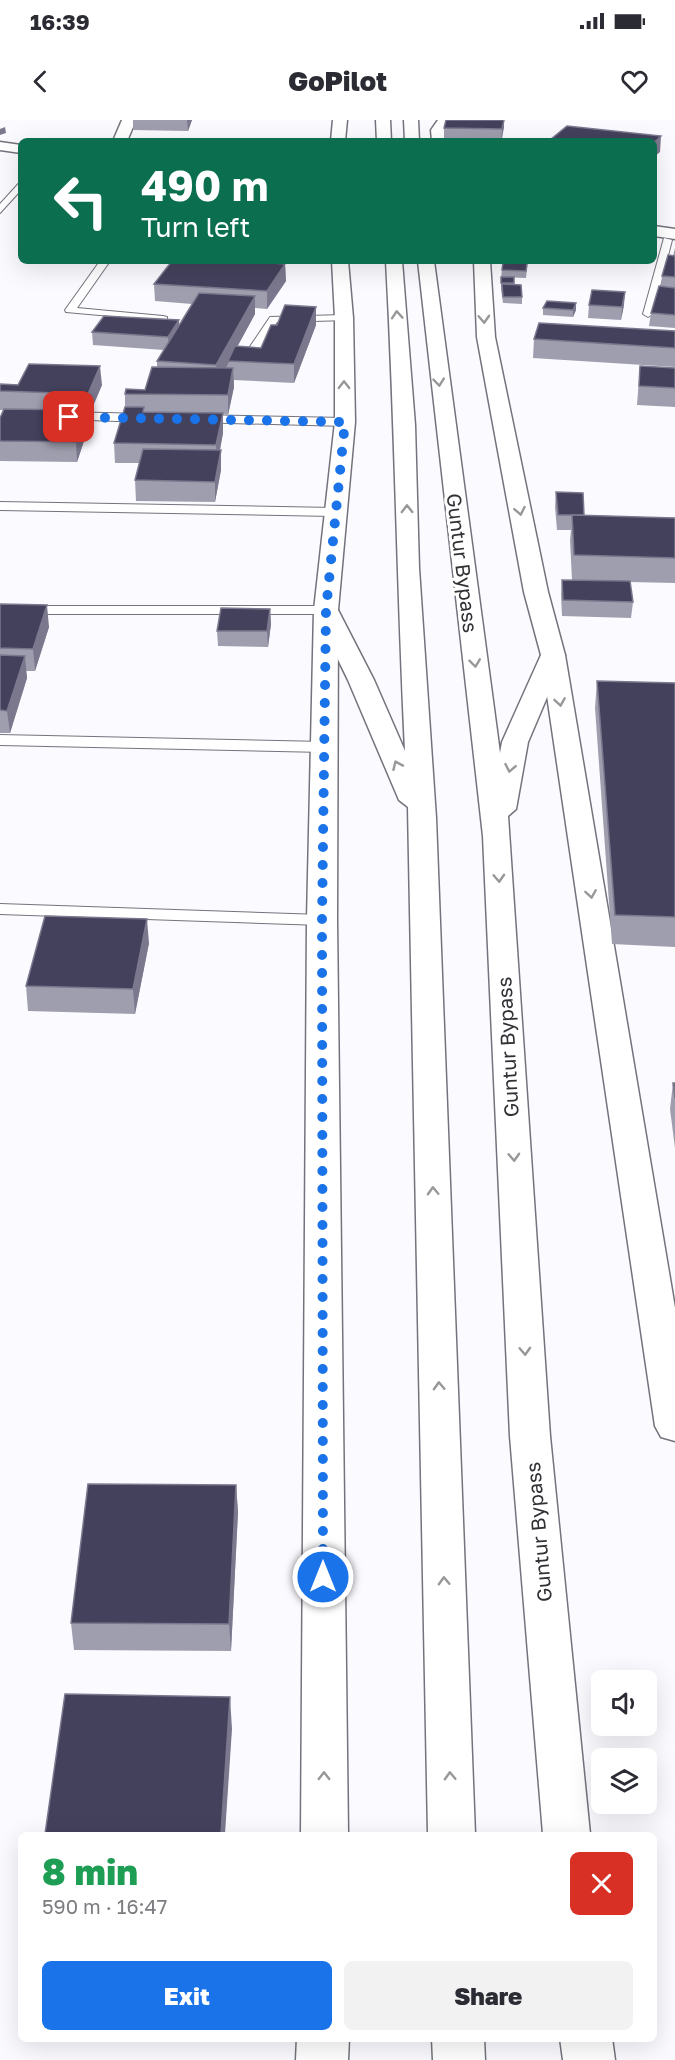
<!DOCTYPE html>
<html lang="en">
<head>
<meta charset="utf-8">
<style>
  body { margin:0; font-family:"Golos Text",sans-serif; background:#f2f2f3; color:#2b2b33; height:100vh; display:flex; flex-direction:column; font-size:22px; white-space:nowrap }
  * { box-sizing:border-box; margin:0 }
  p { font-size:20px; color:#7c7c81 }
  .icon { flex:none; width:33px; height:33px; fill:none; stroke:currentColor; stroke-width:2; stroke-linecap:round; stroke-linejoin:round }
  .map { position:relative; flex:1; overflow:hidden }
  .panel { position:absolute; left:18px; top:1712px; width:639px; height:210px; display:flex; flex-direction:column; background:#fff; border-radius:9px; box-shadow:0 6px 24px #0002 }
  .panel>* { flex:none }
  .banner { position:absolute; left:18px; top:18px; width:639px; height:126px; border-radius:9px; box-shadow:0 6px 24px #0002; background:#0b6e4f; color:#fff; overflow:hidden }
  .fabs { position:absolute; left:591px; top:1550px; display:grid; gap:12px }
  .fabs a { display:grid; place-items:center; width:66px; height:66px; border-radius:9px; background:#fff; box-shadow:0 6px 24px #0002; font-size:30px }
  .pin { position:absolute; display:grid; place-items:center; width:51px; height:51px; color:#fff; margin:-26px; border-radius:12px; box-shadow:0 3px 9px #0006 }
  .me { position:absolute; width:66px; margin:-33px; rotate:0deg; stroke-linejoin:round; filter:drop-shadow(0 0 4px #0008) }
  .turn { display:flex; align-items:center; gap:21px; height:126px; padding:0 24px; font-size:27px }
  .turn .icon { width:78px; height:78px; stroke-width:2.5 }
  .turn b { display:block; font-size:42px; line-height:51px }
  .round { display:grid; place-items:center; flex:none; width:63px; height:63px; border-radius:9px; background:#f2f2f3 }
  .head { display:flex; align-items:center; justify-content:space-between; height:102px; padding:0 24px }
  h1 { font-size:36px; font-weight:800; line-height:45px; color:#1e9e55 }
  .cta { display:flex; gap:12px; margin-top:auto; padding:12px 24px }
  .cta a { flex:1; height:69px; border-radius:9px; background:#1a73e8; color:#fff; font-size:24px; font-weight:800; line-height:69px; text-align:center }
  .cta a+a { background:#f2f2f3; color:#2b2b33 }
  .status { display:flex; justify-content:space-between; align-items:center; height:42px; padding:0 30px; background:#fff; direction:ltr }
  .status svg { height:16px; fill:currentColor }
  header { display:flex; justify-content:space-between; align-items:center; height:78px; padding:0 24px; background:#fff; font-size:27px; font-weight:800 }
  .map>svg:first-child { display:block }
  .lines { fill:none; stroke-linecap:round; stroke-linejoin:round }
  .service-casing { stroke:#74737d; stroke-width:2 }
  .minor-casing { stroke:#74737d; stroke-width:3 }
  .tertiary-casing { stroke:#74737d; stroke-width:3 }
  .primary-casing { stroke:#74737d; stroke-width:3 }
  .trunk-casing { stroke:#74737d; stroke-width:3 }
  .service { fill:#fff; fill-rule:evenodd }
  .minor { fill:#fff; fill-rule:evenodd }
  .tertiary { fill:#fff; fill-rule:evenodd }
  .primary { fill:#fff; fill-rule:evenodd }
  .trunk { fill:#fff; fill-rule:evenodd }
  .wall { fill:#9f9eae }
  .shaded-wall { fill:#7b788e }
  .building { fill:#44415d; stroke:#7b788e; stroke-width:1.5 }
  .oneway { stroke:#98989a }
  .route { stroke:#1a73e8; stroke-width:10; stroke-dasharray:0 18 }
  .labels { text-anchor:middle; stroke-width:6; stroke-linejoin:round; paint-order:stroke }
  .street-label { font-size:20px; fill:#313135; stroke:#fff }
</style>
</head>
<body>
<div class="status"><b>16:39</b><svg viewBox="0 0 49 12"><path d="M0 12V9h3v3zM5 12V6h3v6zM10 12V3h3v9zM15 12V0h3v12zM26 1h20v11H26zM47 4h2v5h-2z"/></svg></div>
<header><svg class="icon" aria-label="back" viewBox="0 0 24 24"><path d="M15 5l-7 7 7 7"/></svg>GoPilot<svg class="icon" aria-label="heart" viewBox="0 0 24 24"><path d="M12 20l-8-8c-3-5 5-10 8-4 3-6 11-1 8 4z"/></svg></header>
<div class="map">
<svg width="675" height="1940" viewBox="0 0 675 1940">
  <rect width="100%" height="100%" fill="#fafaff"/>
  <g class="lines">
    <defs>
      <g id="service">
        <polygon points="21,61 21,70 0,93 0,84"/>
        <polygon points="664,118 672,120 653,194 648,197 643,194"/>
        <polygon points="100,141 110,141 77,188 163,196 167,197 167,201 66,192 65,190"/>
        <polygon points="344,195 348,196 348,200 277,202 255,236 245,234 270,197"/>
        <polygon points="63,292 147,294 153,298 147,302 59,299 57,296"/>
        <polygon points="197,295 345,298 351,302 345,306 193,302 193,296"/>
        <polygon points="0,382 334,388 340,392 334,396 0,390"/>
        <polygon points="0,486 326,486 333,490 326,494 0,494"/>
        <polygon points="0,615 325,622 333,627 325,632 0,625"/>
        <polygon points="0,784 322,795 331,800 322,805 0,794"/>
      </g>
      <polygon id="minor" points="122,0 136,0 127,21 113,21"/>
      <g id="tertiary">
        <polygon points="333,0 347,0 345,21 331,21"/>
        <polygon points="438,0 452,0 445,10 446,21 432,21 431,10"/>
        <polygon points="332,141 348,141 353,198 355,302 338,490 337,800 348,1714 301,1714 307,800 314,490 335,302 335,198"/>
        <polygon points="474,141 490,141 495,217 548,472 565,535 675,1188 675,1321 661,1317 655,1306 541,535 524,472 477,217"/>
        <polygon points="297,1918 349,1918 348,1940 296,1940"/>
      </g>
      <g id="primary">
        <polygon points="0,22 21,25 21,33 0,30"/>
        <polygon points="654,106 675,109 675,119 654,116"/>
      </g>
      <g id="trunk">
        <polygon points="376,0 390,0 391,21 377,21"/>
        <polygon points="404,0 418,0 419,21 405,21"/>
        <path d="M386,141H402L415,305L419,448L436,698L475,1714H428L408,687L399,680L348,560L314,490L318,485H334L338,490L374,560L405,631C397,468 395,304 386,141Z"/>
        <polygon points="418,141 434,141 500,633 502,622 541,535 544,530 553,528 562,530 565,535 528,622 516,689 508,696 550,1316 590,1714 543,1714 510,1316 483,716"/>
        <polygon points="432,1918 484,1918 485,1940 433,1940"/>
        <polygon points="560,1918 612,1918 615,1940 563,1940"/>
      </g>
    </defs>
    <use href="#service" class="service-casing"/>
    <use href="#minor" class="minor-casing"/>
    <use href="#tertiary" class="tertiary-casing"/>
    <use href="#primary" class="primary-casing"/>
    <use href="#trunk" class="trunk-casing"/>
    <use href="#service" class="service"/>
    <use href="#minor" class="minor"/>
    <use href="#tertiary" class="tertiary"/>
    <use href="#primary" class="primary"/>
    <use href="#trunk" class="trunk"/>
  </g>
  <g class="wall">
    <polygon points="133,0 192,0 188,11 133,10"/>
    <polygon points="446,0 504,0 502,21 444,21 444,8"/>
    <polygon points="675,128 675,208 649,206 651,193 661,167 662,156 673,136"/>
    <polygon points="256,141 300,141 299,144"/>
    <polygon points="498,141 528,141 526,158 501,157 503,143 498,142"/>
    <polygon points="253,142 285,144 286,161 267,189 255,188 255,194 237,227 261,228 316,205 294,263 234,260 234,267 228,295 223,294 223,313 220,330 221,330 221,350 215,382 136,381 135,360 139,343 115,343 114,323 125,287 125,274 145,270 157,247 157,241 164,230 93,225 92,212 179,200 179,205 192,184 155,181 154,164"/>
    <polygon points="501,157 514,157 514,165 522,177 522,184 503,183 501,169"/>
    <polygon points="589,185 624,185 621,200 588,198"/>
    <polygon points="543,188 576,190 573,197 543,195"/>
    <polygon points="675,211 675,247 533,238 534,219"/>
    <polygon points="640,246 675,248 675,287 637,285"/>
    <polygon points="0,264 102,265 90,293 87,293 88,309 77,342 0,341 0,298 3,290 0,290"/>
    <polygon points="556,372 584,395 675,398 675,463 630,462 633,482 631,498 562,496 561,475 562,460 572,460 570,420 571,410 557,410 555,387"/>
    <polygon points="0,484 49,507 35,551 26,551 27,558 10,613 0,613"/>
    <polygon points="270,489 271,504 268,527 218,526 217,511"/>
    <polygon points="597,561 675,563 675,827 612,824 595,588"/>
    <polygon points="149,823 135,894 28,891 26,866"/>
    <polygon points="673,963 675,963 675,1028 670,989"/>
    <polygon points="236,1365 238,1392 231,1531 74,1530 71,1503"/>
  </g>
  <g class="shaded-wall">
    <polygon points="187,0 192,0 188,11"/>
    <polygon points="504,0 504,8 501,21 502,9"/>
    <polygon points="5,7 6,13 0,15 0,9"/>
    <polygon points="661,16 660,32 654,37 654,23"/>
    <polygon points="285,144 286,161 267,189 267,171"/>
    <polygon points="625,172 624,185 621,200 622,187"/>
    <polygon points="255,176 255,194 217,264 216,245"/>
    <polygon points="576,183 576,190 573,197 573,190"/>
    <polygon points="316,187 316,205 294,263 294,244"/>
    <polygon points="179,200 179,213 169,230 168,217"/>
    <polygon points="100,246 102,265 90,293 88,274"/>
    <polygon points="233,248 234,267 228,295 228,275"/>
    <polygon points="87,290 88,309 77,342 76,322"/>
    <polygon points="223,293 223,313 217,345 216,325"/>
    <polygon points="221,330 221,350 215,382 215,362"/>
    <polygon points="47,485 49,507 35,551 33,529"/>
    <polygon points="270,489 271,504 268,527 267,511"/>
    <polygon points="25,536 27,558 10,613 7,591"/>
    <polygon points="147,799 149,823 135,894 133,869"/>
    <polygon points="236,1365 238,1392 231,1531 229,1504"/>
    <polygon points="230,1577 232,1609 225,1714 221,1714"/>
  </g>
  <g class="building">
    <polygon points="446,0 504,0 502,9 444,8"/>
    <polygon points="567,6 661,16 654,23 654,21 561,21 550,20"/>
    <polygon points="668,135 675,136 675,157 662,156"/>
    <polygon points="172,141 249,141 285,144 267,171 154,164"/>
    <polygon points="503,142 527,143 526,151 502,150"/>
    <rect x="501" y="157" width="13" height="6"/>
    <polygon points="502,164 521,165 522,177 503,177"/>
    <polygon points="659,166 675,168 675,195 651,193"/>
    <polygon points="592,170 625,172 622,187 589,185"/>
    <polygon points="199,173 255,176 216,245 157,241"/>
    <polygon points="547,181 576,183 573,190 543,188"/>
    <polygon points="285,185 316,187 294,244 228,241 235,226 261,228 271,205 277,205"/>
    <polygon points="104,196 179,200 168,217 92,212"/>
    <polygon points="539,203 675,211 675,228 534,219"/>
    <polygon points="29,244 100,246 88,274 0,271 0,264 18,265"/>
    <polygon points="640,246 675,248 675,268 639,266"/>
    <polygon points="152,247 233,248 228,275 125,274 126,269 145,270"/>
    <polygon points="125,287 144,287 143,292 223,293 216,325 114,323"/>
    <polygon points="4,289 87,290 76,322 0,321 0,298"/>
    <polygon points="143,329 221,330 215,362 135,360"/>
    <polygon points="556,372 583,373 584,395 558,395"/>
    <polygon points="572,395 675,398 675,438 574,435"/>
    <polygon points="562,460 630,461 633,482 563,480"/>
    <polygon points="0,484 47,485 33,529 0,528"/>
    <polygon points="221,488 270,489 267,511 217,511"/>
    <polygon points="0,535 25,536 7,591 0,590"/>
    <polygon points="597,561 675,563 675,797 615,795"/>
    <polygon points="45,796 147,799 133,869 26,866"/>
    <polygon points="673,963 675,963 675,978"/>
    <polygon points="88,1364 236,1365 229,1504 71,1503"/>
    <polygon points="65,1574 230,1577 221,1714 45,1714"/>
  </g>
  <defs><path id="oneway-chevron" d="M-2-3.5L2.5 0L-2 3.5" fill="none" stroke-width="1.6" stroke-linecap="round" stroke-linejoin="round" transform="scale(1.5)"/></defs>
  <g class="oneway">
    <use href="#oneway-chevron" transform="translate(397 195) rotate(-94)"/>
    <use href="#oneway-chevron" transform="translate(484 199) rotate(87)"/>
    <use href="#oneway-chevron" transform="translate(439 262) rotate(84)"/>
    <use href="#oneway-chevron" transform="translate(344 265) rotate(-90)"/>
    <use href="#oneway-chevron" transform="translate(407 389) rotate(-91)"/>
    <use href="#oneway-chevron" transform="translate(520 391) rotate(79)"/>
    <use href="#oneway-chevron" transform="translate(475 543) rotate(83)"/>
    <use href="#oneway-chevron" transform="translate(560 582) rotate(81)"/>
    <use href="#oneway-chevron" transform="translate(397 645) rotate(-114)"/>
    <use href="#oneway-chevron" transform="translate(510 648) rotate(101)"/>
    <use href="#oneway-chevron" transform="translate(499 758) rotate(87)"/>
    <use href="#oneway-chevron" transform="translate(591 774) rotate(81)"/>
    <use href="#oneway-chevron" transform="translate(514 1037) rotate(87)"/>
    <use href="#oneway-chevron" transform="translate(433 1071) rotate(-92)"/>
    <use href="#oneway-chevron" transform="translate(525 1231) rotate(87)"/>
    <use href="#oneway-chevron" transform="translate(439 1266) rotate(-92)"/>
    <use href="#oneway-chevron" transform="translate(444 1461) rotate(-92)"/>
    <use href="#oneway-chevron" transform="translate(324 1656) rotate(-90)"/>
    <use href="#oneway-chevron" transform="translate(450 1656) rotate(-92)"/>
  </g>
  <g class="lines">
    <polyline class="route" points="69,297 345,302 326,490 322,800 323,1457"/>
  </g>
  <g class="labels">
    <g class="street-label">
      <text transform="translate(462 443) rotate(83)" y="7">Guntur Bypass</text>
      <text transform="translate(508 927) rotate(-93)" y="7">Guntur Bypass</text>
      <text transform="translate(539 1412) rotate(-95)" y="7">Guntur Bypass</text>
    </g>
  </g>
</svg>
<div class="fabs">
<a><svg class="icon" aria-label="sound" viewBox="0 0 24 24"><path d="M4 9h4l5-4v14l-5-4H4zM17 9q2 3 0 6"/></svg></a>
<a><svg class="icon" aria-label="layers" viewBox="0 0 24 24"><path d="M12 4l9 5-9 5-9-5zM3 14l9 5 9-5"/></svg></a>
</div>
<div class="pin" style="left:69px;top:297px;background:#d93025"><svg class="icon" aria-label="arrive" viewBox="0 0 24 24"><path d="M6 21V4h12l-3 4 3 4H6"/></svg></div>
<svg class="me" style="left:323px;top:1457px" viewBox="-20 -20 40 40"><circle r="17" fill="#1a73e8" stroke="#fff" stroke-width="3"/><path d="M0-11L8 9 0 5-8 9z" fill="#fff"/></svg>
<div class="banner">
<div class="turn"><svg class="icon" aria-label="left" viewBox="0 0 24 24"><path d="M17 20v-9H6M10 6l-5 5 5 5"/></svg><div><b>490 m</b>Turn left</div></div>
</div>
<section class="panel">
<div class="head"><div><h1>8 min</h1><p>590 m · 16:47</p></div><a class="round" style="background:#d93025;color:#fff"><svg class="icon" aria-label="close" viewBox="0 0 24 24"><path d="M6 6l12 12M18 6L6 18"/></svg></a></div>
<div class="cta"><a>Exit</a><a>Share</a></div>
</section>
</div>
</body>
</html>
